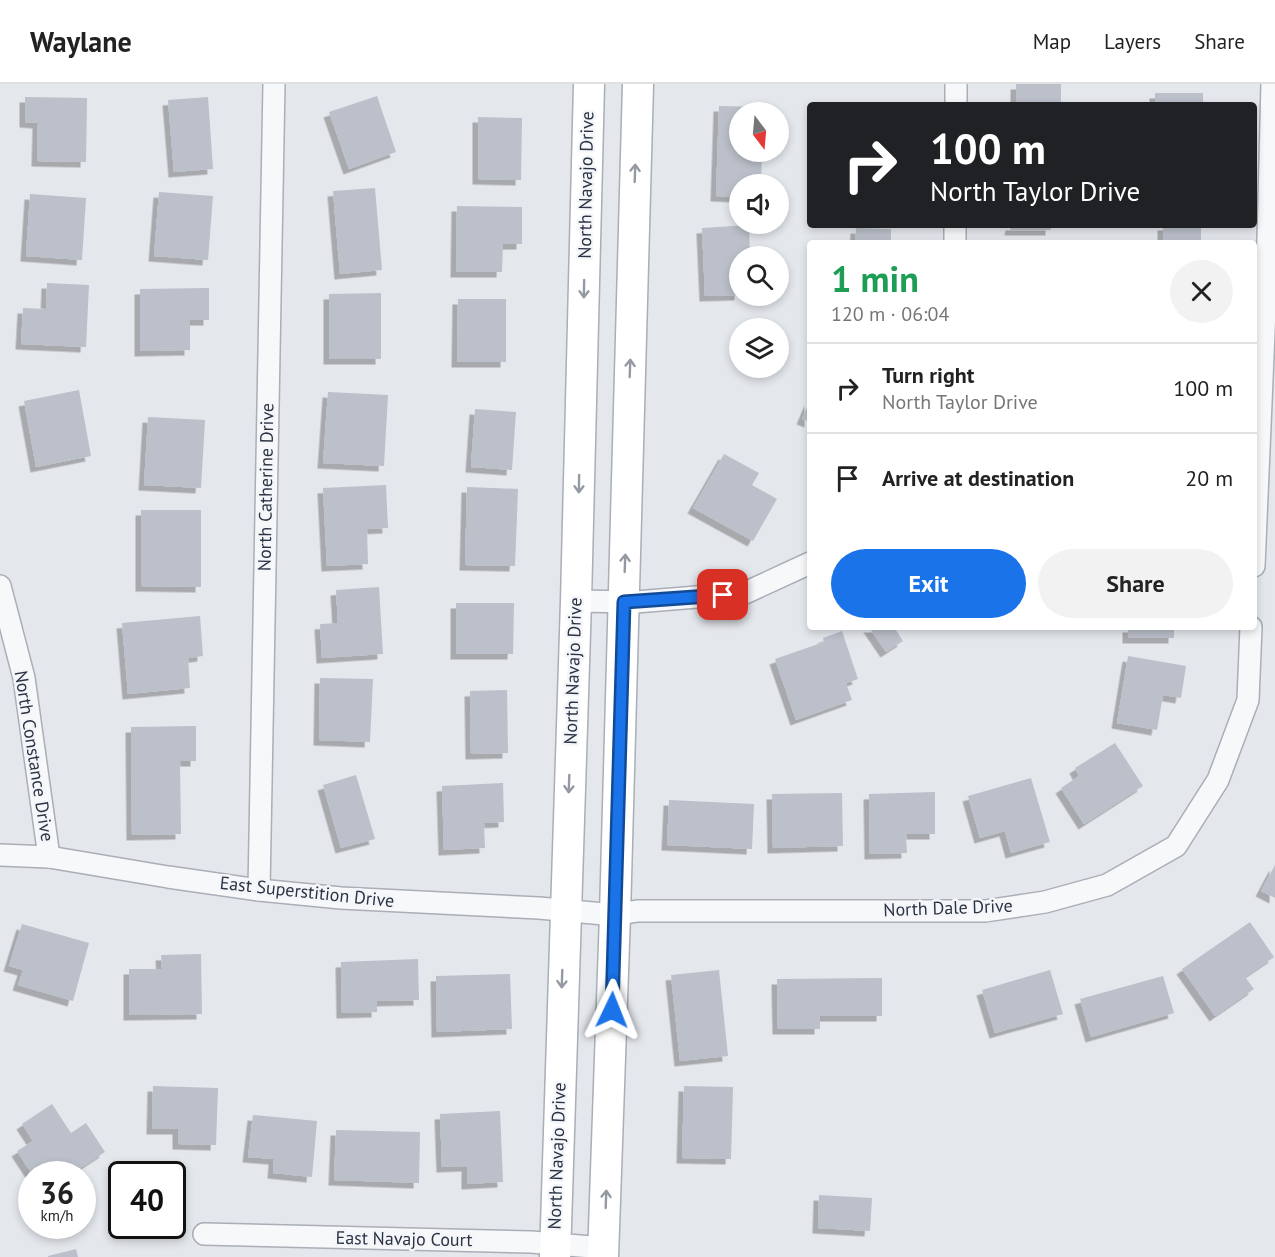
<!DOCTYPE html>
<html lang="en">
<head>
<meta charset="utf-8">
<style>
  body { margin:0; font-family:"PT Sans",sans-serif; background:#f2f2f2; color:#222; height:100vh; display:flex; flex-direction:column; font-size:22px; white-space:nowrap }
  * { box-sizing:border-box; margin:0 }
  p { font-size:20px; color:#767676 }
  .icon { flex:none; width:33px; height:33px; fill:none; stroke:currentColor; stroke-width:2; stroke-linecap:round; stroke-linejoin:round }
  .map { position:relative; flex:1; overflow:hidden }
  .details { position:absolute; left:807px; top:156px; width:450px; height:390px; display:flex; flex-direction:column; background:#fff; border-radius:6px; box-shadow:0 3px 9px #0003 }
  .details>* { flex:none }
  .banner { position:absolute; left:807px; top:18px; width:450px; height:126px; border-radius:6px; box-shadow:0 3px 9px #0003; background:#202124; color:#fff; overflow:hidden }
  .needle { width:39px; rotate:164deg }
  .tools { position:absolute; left:729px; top:18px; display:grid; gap:12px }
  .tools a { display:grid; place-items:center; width:60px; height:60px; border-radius:50%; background:#fff; box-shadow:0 3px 9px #0003; font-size:30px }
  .speed { position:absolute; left:18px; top:1077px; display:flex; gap:12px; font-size:30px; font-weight:700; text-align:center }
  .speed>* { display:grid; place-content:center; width:78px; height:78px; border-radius:50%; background:#fff; box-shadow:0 3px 9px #0003; line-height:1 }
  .speed small { font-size:15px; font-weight:400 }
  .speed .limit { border:3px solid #111; border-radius:9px; background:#fff; color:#111 }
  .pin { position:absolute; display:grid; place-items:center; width:51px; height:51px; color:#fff; margin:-26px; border-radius:12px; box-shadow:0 3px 9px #0006 }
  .me { position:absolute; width:66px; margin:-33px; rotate:2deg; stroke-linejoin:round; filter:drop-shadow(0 0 4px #0008) }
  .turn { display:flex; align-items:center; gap:21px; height:126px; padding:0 24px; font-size:27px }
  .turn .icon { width:78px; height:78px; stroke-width:2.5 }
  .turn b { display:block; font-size:42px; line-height:51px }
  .round { display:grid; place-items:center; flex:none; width:63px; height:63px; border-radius:32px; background:#f2f2f2 }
  .headline { display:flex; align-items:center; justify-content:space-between; height:102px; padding:0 24px }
  h1 { font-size:36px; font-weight:800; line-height:45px; color:#1e9e55 }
  .cta { display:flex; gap:12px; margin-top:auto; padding:12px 24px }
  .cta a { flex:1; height:69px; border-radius:36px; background:#1a73e8; color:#fff; font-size:24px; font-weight:800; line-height:69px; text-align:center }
  .cta a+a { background:#f2f2f2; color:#222 }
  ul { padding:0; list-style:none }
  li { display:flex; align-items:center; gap:18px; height:90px; padding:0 24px; border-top:2px solid #e0e0e0 }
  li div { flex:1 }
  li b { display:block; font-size:22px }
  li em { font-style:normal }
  header { display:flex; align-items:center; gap:36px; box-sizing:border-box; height:84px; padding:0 30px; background:#fff; border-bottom:2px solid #e0e0e0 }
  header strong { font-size:28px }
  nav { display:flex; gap:33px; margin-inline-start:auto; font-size:21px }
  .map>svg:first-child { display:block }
  .building { fill:#bbc0ca; filter:url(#shadow) }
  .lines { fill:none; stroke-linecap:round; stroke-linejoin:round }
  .street-casing { stroke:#a9aeb7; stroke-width:24 }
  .secondary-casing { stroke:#a9aeb7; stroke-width:33 }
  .street { stroke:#f7f8fa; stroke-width:21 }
  .secondary { stroke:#fff; stroke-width:30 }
  .oneway { stroke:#959aa2 }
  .route-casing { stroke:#114b97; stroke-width:15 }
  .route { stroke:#1a73e8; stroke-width:10 }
  .labels { text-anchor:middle; stroke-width:5; stroke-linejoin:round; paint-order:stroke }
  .street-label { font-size:18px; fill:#2b3445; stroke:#f4f6f9 }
</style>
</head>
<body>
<header>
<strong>Waylane</strong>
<nav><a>Map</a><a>Layers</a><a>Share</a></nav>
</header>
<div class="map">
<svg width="1275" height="1173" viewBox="0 0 1275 1173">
  <defs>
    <filter id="shadow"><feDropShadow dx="-5.5" dy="5.5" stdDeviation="0" flood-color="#0004"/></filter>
  </defs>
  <rect width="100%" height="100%" fill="#e4e7ec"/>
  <g class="building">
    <rect x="1016" y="0" width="45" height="21"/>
    <rect x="1155" y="9" width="48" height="12"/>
    <polygon points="377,12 396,68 349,85 329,28"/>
    <polygon points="25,13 87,14 86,78 37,77 38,39 25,38"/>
    <polygon points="208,13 213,85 174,88 168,16"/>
    <polygon points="719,22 763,23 763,28 740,28 740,68 762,68 761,100 740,100 740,113 716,112"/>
    <polygon points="478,33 522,34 521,96 478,95"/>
    <polygon points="375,104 382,186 340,190 333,107"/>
    <polygon points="159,108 213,112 208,176 154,172"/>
    <polygon points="30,110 86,114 82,176 26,172"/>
    <polygon points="457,122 522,123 522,160 503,160 502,188 456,188"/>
    <polygon points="749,141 750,172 740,172 740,211 705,212 702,144"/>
    <polygon points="1011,141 1051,141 1051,146 1010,146"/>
    <rect x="1163" y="141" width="38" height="18"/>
    <polygon points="856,144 891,145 891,159 855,159"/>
    <polygon points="47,199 89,201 86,263 21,260 23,224 46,225"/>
    <polygon points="209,204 209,236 190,236 190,266 140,267 140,205"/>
    <polygon points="381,209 381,275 329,275 329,210"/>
    <polygon points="458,215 506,215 506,278 457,278"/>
    <polygon points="79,306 91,372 36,383 24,317"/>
    <polygon points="328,308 388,311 384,382 323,379"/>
    <polygon points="810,316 810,338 802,335"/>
    <polygon points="475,325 516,328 512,386 471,383"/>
    <polygon points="148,333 205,336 201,404 144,401"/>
    <polygon points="724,370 759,389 752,401 777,415 753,457 693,424"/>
    <polygon points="386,401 388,444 367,445 368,480 327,482 323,404"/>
    <polygon points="467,403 518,405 515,482 465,481"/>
    <polygon points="141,426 201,426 201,503 141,502"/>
    <polygon points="379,503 383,570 322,574 320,540 338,539 336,506"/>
    <polygon points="456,519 514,519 513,570 456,570"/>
    <polygon points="200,532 203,572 188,574 190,604 128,610 122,539"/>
    <polygon points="869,543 894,543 903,557 886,568"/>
    <rect x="1128" y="543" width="46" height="11"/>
    <polygon points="842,547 858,595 846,599 852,616 796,636 775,575 824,558 823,554"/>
    <polygon points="1128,572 1186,582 1181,614 1163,611 1157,646 1117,639"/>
    <polygon points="320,594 373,595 370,658 319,656"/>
    <polygon points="507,606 508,669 471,670 470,607"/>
    <polygon points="196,642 196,677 180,677 181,750 132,751 131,643"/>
    <polygon points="1115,659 1143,702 1084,740 1061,704 1079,692 1075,684"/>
    <polygon points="356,691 375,755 341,764 323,701"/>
    <polygon points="1031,694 1050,758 1011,769 1005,747 980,754 968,712"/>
    <polygon points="503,699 504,738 484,739 485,764 444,766 442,702"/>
    <polygon points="935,708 935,750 906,750 907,769 870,770 869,710"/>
    <polygon points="842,709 843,762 773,764 772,710"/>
    <polygon points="669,716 754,720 752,765 667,761"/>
    <polygon points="1275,781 1275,814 1261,807"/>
    <polygon points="1250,838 1274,873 1245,893 1254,905 1215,932 1182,885"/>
    <polygon points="22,840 89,859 73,917 18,901 23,886 9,882"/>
    <polygon points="201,870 202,930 129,931 129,885 162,885 161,871"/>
    <polygon points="418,875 419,916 377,917 377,928 342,929 341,878"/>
    <polygon points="719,886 728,972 680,977 671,891"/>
    <polygon points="1050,886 1063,930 995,949 982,906"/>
    <polygon points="510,890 512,945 437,948 436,892"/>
    <polygon points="1163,892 1174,929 1091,953 1080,915"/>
    <polygon points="882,894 882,932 820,932 820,945 778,945 777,895"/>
    <polygon points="153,1002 218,1004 216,1061 178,1060 178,1045 152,1045"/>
    <polygon points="684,1002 733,1003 731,1075 682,1074"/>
    <polygon points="52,1020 71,1049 86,1039 105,1068 76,1087 79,1090 32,1090 17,1067 33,1057 22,1040"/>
    <polygon points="500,1027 503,1098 467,1100 467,1082 442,1083 440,1030"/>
    <polygon points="253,1031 317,1037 312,1093 273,1089 274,1075 248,1073"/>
    <polygon points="336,1046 420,1048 419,1099 334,1096"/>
    <polygon points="819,1111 872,1114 870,1147 818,1144"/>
    <polygon points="76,1165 78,1173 48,1173 48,1172"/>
  </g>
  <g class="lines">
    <defs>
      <g id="street">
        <polyline points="956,21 956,0"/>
        <polyline points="955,159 955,141"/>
        <polyline points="1254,482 1268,155 1272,0"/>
        <polyline points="0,502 24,594 49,773"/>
        <polyline points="576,517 636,518 745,509 810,479"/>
        <polyline points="0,771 49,773 168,793 259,806 341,814 539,824 615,831 637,827 985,827 1045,818 1107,801 1176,762 1218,696 1248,616 1251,543"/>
        <polyline points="259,806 274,0"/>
        <polyline points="204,1150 531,1158 604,1164"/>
      </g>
      <g id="secondary">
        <polyline points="555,1173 576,517 589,0"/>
        <polyline points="603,1173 615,831 638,0"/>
      </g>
    </defs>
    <use href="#street" class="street-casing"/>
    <use href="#secondary" class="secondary-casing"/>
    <use href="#street" class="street"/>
    <use href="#secondary" class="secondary"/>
  </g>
  <defs><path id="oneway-shaft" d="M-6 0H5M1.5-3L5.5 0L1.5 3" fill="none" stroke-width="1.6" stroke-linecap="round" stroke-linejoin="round" transform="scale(1.5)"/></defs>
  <g class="oneway">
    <use href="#oneway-shaft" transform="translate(635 89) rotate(-88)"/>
    <use href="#oneway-shaft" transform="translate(584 205) rotate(91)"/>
    <use href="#oneway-shaft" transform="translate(630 284) rotate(-88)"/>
    <use href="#oneway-shaft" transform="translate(579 400) rotate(91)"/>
    <use href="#oneway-shaft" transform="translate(625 479) rotate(-88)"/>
    <use href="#oneway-shaft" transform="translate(569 700) rotate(92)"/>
    <use href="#oneway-shaft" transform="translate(562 895) rotate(92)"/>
    <use href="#oneway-shaft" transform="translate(606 1115) rotate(-88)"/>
  </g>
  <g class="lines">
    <defs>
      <polyline id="route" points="612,926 624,518 723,511"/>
    </defs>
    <use href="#route" class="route-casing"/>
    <use href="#route" class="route"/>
  </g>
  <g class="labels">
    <g class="street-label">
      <text transform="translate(586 101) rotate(-89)" y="6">North Navajo Drive</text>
      <text transform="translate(266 403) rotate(-89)" y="6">North Catherine Drive</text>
      <text transform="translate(573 587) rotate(-88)" y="6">North Navajo Drive</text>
      <text transform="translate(34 672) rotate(81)" y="6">North Constance Drive</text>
      <text transform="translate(307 808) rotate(6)" y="6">East Superstition Drive</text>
      <text transform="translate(948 824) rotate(-2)" y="6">North Dale Drive</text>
      <text transform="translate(557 1072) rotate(-88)" y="6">North Navajo Drive</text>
      <text transform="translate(404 1155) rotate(1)" y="6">East Navajo Court</text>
    </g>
  </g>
</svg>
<div class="tools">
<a><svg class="needle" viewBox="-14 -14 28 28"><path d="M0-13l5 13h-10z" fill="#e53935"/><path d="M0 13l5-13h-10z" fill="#767676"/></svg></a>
<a><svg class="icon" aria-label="sound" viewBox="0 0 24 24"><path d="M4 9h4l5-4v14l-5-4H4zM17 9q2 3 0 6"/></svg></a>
<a><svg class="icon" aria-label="search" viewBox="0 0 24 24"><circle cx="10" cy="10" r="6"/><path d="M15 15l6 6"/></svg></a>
<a><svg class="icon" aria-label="layers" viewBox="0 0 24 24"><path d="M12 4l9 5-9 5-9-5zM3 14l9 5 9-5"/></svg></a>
</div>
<div class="speed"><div>36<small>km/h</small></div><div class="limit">40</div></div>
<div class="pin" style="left:723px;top:511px;background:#d93025"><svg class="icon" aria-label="arrive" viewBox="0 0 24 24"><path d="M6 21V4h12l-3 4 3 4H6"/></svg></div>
<svg class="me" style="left:612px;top:926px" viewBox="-20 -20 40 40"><path d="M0-17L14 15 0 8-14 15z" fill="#1a73e8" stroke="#fff" stroke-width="4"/></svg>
<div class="banner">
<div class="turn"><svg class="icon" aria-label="right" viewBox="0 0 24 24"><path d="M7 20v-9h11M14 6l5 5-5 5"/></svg><div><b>100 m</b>North Taylor Drive</div></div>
</div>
<section class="details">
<div class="headline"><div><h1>1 min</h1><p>120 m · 06:04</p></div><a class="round"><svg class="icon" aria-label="close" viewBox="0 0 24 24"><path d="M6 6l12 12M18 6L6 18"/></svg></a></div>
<ul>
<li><svg class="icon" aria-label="right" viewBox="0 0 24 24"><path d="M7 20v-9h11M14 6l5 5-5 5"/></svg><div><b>Turn right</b><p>North Taylor Drive</p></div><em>100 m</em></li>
<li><svg class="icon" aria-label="arrive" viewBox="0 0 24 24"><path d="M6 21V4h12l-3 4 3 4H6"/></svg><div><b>Arrive at destination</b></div><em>20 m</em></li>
</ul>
<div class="cta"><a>Exit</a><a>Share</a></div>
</section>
</div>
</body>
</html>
